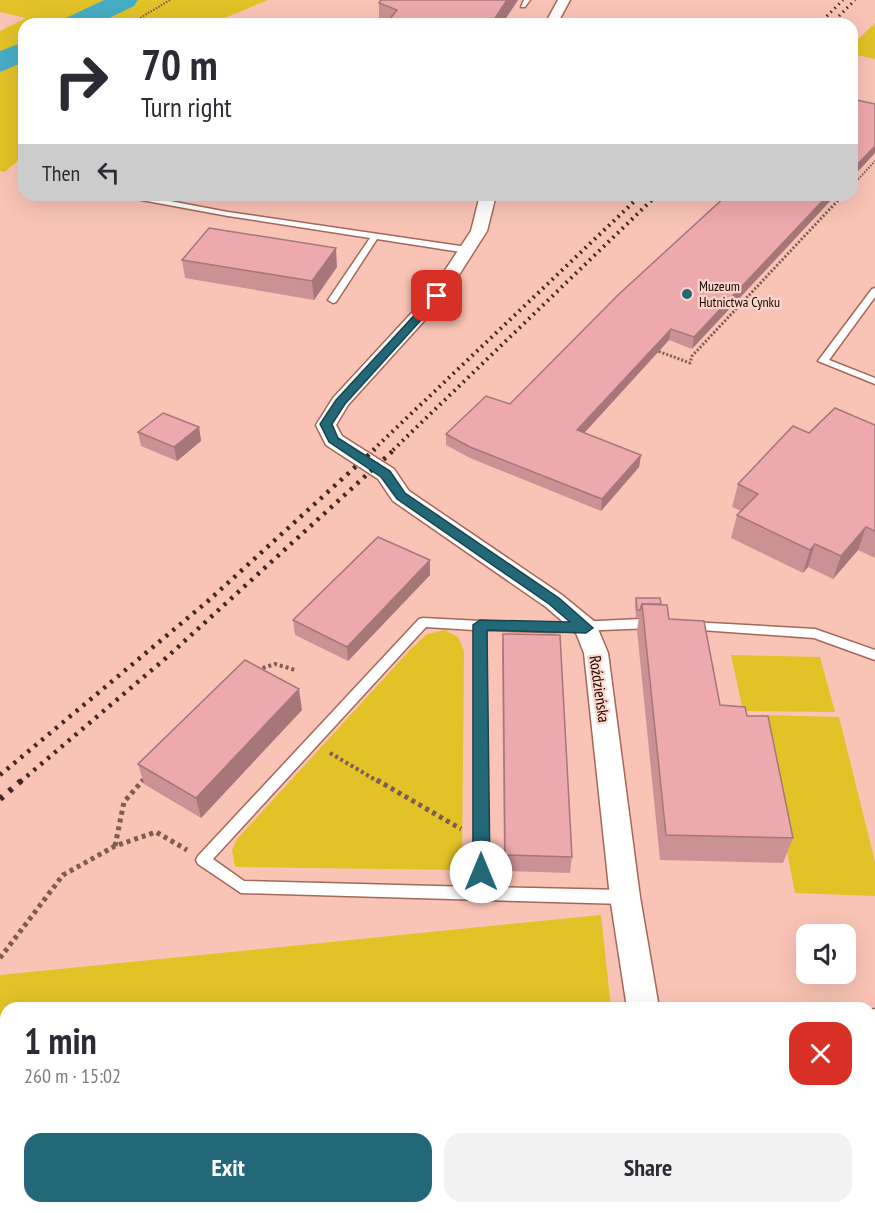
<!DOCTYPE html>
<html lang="en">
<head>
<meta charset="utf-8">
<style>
  body { margin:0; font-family:"PT Sans Narrow",sans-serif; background:#f2f2f3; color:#2b2b33; height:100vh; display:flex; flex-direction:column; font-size:22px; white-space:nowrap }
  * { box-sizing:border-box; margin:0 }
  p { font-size:20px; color:#7c7c81 }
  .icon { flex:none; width:33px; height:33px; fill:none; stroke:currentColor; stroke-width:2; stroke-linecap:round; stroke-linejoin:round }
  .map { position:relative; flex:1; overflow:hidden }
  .sheet { position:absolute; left:0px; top:1002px; width:876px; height:212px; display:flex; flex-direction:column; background:#fff; border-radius:18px 18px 0 0; box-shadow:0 6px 24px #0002 }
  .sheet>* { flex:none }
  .banner { position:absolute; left:18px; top:18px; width:840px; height:183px; border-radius:18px; box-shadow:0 6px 24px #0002; background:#fff; color:#2b2b33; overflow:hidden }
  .controls { position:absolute; left:796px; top:924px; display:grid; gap:12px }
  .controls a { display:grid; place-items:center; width:60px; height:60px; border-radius:12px; background:#fff; box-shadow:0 6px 24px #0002; font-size:30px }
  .pin { position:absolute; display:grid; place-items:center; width:51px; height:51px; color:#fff; margin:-26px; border-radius:12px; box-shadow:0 3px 9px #0006 }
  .me { position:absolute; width:66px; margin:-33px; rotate:0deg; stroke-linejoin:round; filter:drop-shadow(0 0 4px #0008) }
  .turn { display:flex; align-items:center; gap:21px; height:126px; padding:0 24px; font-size:27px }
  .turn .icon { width:78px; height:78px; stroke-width:2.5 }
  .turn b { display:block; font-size:42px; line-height:51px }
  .then { display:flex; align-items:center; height:57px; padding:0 24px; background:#0003; gap:12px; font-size:22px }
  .round { display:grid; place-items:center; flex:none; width:63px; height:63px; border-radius:18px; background:#f2f2f3 }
  .overview { display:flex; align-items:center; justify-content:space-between; height:102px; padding:0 24px }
  h1 { font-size:36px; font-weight:800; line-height:45px }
  .cta { display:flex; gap:12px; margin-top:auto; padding:12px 24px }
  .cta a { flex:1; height:69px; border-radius:18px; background:#236878; color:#fff; font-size:24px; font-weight:800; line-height:69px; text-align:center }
  .cta a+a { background:#f2f2f3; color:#2b2b33 }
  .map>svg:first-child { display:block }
  .green { fill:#e3c227 }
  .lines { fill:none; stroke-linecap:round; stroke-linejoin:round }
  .river { fill:#47adc5; fill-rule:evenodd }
  .service-casing { stroke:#a46858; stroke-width:3 }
  .minor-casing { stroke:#a46858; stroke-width:3 }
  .path-far3 { stroke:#7e5b53; stroke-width:2; stroke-dasharray:1.5 1.5; stroke-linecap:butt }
  .path-far2 { stroke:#7e5b53; stroke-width:3; stroke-dasharray:2 2; stroke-linecap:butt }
  .path-far1 { stroke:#7e5b53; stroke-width:4; stroke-dasharray:3 3; stroke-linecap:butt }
  .path { stroke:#7e5b53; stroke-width:5; stroke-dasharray:4 4; stroke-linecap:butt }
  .service { fill:#fff; fill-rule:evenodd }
  .minor { fill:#fff; fill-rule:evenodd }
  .rail-far3 { stroke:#422823; stroke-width:3; stroke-dasharray:1.5 4; stroke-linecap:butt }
  .rail-far2 { stroke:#422823; stroke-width:4; stroke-dasharray:2 4.5; stroke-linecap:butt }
  .rail-far1 { stroke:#422823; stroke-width:4.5; stroke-dasharray:3 6; stroke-linecap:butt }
  .rail { stroke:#422823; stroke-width:6; stroke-dasharray:4 8; stroke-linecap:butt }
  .wall { fill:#cc9195 }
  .shaded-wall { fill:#a67679 }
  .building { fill:#eda9ad; stroke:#a67679; stroke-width:1.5 }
  .route { fill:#236878; stroke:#17444e; stroke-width:1.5 }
  .poi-dot { fill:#236878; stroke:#fdd4c9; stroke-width:2 }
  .labels { text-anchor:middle; stroke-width:4.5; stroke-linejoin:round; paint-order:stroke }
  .far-poi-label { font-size:14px; fill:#190502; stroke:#fdd4c9; text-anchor:start }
  .street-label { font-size:16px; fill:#190502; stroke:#fdd4c9 }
</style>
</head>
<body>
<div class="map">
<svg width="875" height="1213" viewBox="0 0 875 1213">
  <rect width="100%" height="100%" fill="#f9c4b5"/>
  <g class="green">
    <polygon points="0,0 114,0 66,24 24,24 24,45 0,56 0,31 26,18 0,12"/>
    <polygon points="138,0 268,0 210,24 90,24"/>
    <polygon points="875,23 875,59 852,54 852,45"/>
    <polygon points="24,57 24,155 5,172 0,171 0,69"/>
    <polygon points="445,630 458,637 464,651 462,870 235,867 232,850 237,839 409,651 427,634"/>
    <polygon points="731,655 820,657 835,712 743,711"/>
    <polygon points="761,715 839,717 875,862 875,896 795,893"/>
    <polygon points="601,915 611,1008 6,1008 6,1134 0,1135 0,975"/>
  </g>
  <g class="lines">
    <g class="river">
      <polygon points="104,0 138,0 134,6 97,24 62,24 66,18"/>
      <polygon points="24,42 24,62 0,72 0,51"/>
    </g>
    <defs>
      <g id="service">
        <polygon points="524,0 530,0 525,7 521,7"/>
        <polygon points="121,195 138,195 228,212 467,247 471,250 467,253 377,239 336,302 333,303 328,300 370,238 228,216 125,197"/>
        <polygon points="875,288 875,297 829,360 875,378 875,384 818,361 872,289"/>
        <path d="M423,618L536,624L640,619L657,621L659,624L653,628L552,632L486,630L488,887L625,890L630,892L632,897L630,902L625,904L241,893L198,864L196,860L198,856L419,619ZM426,627L474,630V887L244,881L213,859Z"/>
        <polygon points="691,622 815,629 875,650 875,660 814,638 687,629 685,626"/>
        <polygon points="875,1009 875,1025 870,1026 870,1010"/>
      </g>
      <g id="minor">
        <polygon points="558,0 570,0 557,24 545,24"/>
        <polygon points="480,195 496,195 487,231 443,300 348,405 336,425 342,436 394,469 409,491 562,595 595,622 608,653 640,897 659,1008 627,1008 610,897 584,653 576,633 546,607 393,501 378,479 326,445 316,425 333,398 430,293 471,231"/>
        <polygon points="664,1208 700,1208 702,1213 666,1213"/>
      </g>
    </defs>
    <use href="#service" class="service-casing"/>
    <use href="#minor" class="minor-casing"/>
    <g class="path-far3">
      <polyline points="130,24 170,0"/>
      <polyline points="852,186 875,161"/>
    </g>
    <polyline class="path-far2" points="655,350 690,363 692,356 843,195"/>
    <g class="path-far1">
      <polyline points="257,670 275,664 295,670"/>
      <polyline points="330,753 379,782"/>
      <polyline points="142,782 145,778"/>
    </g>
    <g class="path">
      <polyline points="377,780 461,829"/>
      <polyline points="115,846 124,802 143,780"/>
      <polyline points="0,958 63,875 115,846 156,832 187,850"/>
      <polyline points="721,1208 723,1213"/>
    </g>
    <use href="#service" class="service"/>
    <use href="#minor" class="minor"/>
    <g class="rail-far3">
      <polyline points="839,16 855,0"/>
      <polyline points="819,24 843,0"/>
    </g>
    <g class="rail-far2">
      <polyline points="373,450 641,195"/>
      <polyline points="393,450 657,195"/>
    </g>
    <g class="rail-far1">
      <polyline points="0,775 208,601 375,449"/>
      <polyline points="20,782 166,658 395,449"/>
    </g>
    <polyline class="rail" points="0,799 22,780"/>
  </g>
  <g class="wall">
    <polygon points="381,0 518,0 502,24 386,24 379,21 379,3"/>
    <polygon points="727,195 692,349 669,340 584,433 641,455 639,467 601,511 470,458 446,445 446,434 510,404"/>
    <polygon points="182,260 337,267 314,300 185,278"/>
    <polygon points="875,425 875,558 858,550 833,579 808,567 803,573 731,538 737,515 741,511 732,507 738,484 809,433"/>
    <polygon points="199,427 201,441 177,461 141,446 138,432"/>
    <polygon points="430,575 348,661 295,635 293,620"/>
    <polygon points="636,598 661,604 720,705 747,716 793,838 783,863 660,860 637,630 639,617 636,617 635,605"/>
    <polygon points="503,634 572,857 570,873 504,871 502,650"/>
    <polygon points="302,710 201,818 144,784 138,764"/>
    <polygon points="870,1163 875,1164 875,1211 864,1208 870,1208"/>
    <polygon points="753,1208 832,1208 828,1213 791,1213"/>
  </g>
  <g class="shaded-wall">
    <polygon points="507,0 518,0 502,24 491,24"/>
    <polygon points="875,146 875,153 852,178 852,170"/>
    <polygon points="828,195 836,195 692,349 694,337"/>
    <polygon points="336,248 337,267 314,300 312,281"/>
    <polygon points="671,329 669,340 576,442 577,430"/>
    <polygon points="199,427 201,441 177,461 174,447"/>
    <polygon points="641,455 639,467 601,511 602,499"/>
    <polygon points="866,527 858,550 833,579 841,556"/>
    <polygon points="815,544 808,567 803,573 810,550"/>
    <polygon points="430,560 430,575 348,661 347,647"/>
    <polygon points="299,689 302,710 201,818 196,798"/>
    <polygon points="299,1208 301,1208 302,1213 299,1213"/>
  </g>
  <g class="building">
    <polygon points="381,0 507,0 491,24 386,24 397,10 379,3"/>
    <polygon points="852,99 875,104 875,146 852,170"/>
    <polygon points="727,195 828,195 694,337 671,329 577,430 641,455 602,499 470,447 446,434 486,396 510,404 618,295"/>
    <polygon points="209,228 336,248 312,281 182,260"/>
    <polygon points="835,408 875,425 875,531 866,527 841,556 815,544 810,550 737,515 758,494 738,484 793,426 809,433"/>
    <polygon points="163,413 199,427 174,447 138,432"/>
    <polygon points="378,537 430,560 347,647 293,620"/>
    <polygon points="636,598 660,598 661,604 642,604 640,610 637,610"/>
    <polygon points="642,604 667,605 669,619 704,621 720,705 745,707 747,716 768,716 793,838 666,835"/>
    <polygon points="503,634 560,635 572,857 505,855"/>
    <polygon points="245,660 299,689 196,798 138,764"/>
    <polygon points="870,1163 875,1164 875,1197 870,1196"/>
    <rect x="256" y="1208" width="43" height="5"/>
  </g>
  <polygon class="route" points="437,293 441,294 441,298 345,404 332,424 338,438 390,471 405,493 559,598 593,628 586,633 487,630 490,872 487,877 481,879 475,877 473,872 473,625 480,620 570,622 549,604 397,499 381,477 329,442 320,424 336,400 434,294"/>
  <circle class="poi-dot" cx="687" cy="294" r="6"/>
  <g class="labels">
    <g class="far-poi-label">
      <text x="699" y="291">Muzeum<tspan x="699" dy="16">Hutnictwa Cynku</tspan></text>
    </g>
    <g class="street-label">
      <text transform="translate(600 689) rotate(82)" y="6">Roździeńska</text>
    </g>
  </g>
</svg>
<div class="controls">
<a><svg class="icon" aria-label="sound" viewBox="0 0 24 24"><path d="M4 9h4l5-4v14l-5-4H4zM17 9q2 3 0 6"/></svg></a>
</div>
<div class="pin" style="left:437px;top:296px;background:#d93025"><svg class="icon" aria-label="arrive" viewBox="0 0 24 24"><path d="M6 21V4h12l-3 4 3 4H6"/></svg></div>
<svg class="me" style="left:481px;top:872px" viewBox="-20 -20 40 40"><circle r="19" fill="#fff"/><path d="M0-13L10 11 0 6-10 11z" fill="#236878"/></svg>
<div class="banner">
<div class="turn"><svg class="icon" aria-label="right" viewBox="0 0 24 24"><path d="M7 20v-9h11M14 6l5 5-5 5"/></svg><div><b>70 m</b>Turn right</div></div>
<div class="then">Then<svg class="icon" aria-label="left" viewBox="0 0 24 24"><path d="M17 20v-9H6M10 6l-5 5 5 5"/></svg></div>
</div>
<section class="sheet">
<div class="overview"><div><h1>1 min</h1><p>260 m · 15:02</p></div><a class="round" style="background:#d93025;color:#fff"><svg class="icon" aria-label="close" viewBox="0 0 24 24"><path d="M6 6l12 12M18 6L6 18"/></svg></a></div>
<div class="cta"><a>Exit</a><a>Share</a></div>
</section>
</div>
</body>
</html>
